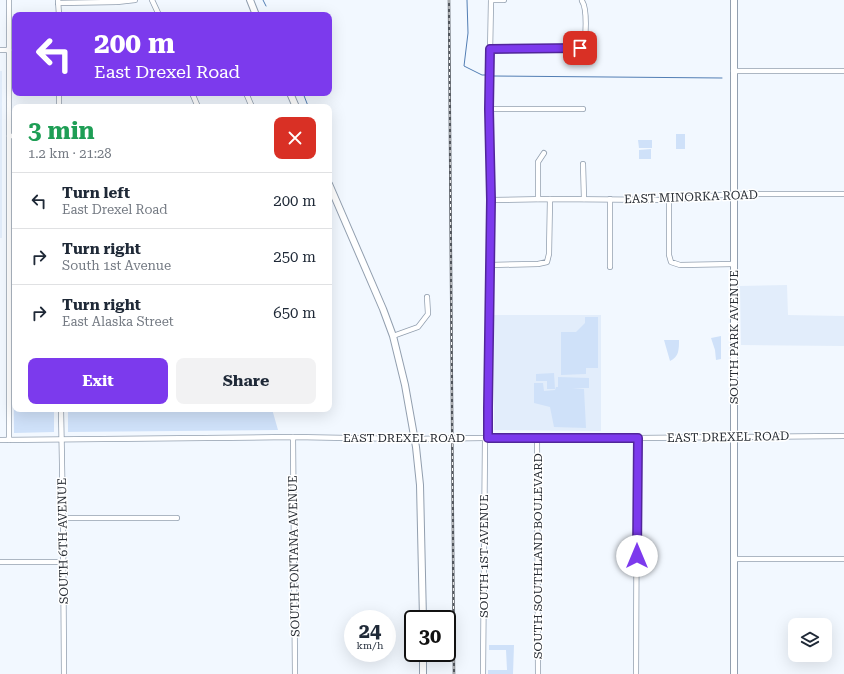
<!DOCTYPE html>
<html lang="en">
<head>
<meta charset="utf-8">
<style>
  body { margin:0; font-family:"Roboto Serif",serif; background:#f2f2f3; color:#1f2937; height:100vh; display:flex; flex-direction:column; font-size:15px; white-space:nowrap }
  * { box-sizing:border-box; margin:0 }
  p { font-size:13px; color:#747a83 }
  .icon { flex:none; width:22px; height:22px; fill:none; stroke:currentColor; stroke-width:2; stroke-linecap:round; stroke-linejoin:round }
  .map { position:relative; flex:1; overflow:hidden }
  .details { position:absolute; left:12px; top:104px; width:320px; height:308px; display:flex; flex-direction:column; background:#fff; border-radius:8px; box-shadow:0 4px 16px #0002 }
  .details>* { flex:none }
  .top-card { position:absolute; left:12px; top:12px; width:320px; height:84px; border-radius:8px; box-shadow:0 4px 16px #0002; background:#7c3aed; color:#fff; overflow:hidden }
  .tools { position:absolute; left:788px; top:618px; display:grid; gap:8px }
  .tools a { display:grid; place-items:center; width:44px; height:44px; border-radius:8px; background:#fff; box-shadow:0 4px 16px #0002; font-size:20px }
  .speed { position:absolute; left:344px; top:610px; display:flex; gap:8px; font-size:20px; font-weight:700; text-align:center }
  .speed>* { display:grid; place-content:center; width:52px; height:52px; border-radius:50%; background:#fff; box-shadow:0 4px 16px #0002; line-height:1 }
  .speed small { font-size:10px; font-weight:400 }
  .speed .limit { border:2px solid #111; border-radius:6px; background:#fff; color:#111 }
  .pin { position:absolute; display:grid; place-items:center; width:34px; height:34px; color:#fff; margin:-17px; border-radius:8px; box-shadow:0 2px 6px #0006 }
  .me { position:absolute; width:44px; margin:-22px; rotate:0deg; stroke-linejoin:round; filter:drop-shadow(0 0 3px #0008) }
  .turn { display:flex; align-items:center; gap:14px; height:84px; padding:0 16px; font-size:18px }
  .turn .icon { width:52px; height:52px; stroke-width:2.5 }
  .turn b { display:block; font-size:28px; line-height:34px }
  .round { display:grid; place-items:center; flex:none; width:42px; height:42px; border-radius:8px; background:#f2f2f3 }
  .headline { display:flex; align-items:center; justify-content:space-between; height:68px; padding:0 16px }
  h1 { font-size:24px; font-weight:700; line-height:30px; color:#1e9e55 }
  .primary-button { display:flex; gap:8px; margin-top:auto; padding:8px 16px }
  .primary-button a { flex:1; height:46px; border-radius:8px; background:#7c3aed; color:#fff; font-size:16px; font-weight:700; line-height:46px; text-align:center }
  .primary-button a+a { background:#f2f2f3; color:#1f2937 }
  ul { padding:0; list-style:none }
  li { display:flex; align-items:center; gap:12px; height:56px; padding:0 16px; border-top:1px solid #e0e1e3 }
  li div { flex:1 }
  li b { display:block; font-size:15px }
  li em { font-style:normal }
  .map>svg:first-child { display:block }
  .built { fill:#e2edfb }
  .green { fill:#cfe1f9 }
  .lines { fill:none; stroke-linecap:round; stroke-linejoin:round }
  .stream { stroke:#527eb4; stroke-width:1 }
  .minor-casing { stroke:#929faf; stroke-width:6 }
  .major-casing { stroke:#929faf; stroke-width:8 }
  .minor { stroke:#fff; stroke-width:4.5 }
  .major { stroke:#fff; stroke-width:6 }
  .rail-casing { stroke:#51565d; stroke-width:2.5 }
  .rail { stroke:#fff; stroke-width:1; stroke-dasharray:3; stroke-linecap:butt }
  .route-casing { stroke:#51269a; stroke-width:10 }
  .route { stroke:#7c3aed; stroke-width:7 }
  .labels { text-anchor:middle; stroke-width:3; stroke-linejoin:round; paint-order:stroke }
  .street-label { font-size:12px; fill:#262b32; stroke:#fff }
</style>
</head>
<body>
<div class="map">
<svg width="844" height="674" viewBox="0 0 844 674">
  <rect width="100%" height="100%" fill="#f2f8ff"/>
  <g class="built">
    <rect x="0" y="71" width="2" height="167"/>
    <polygon points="787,285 788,315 844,316 844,346 741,345 740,286"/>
    <polygon points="494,315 601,315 601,431 494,430"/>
  </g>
  <g class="green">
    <rect x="676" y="134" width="9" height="15"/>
    <polygon points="638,140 652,140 652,148 639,148"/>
    <polygon points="651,149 651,159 639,159 639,150"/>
    <polygon points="12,188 15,188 15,409 54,409 54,432 14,433"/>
    <polygon points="585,317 598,317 598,368 586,368 586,374 561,375 561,332 576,332 585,323"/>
    <polygon points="721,336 721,359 716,360 715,350 711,338"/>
    <path d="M679,340C679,349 679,357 670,361L664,340Z"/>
    <polygon points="554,373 555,389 547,389 547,381 536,381 536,374"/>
    <polygon points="558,377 589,378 589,388 572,388 584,389 586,428 554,427 550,407 534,403 534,383 543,383 544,391 555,390 556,387 558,387"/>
    <polygon points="68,409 272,409 278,430 68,432"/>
    <polygon points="489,645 514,645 513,674 488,674 488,670 507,670 506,650 489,650"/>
  </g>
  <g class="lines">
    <g class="stream">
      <polyline points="263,0 266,6"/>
      <polyline points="467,0 468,33 464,66 482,75 486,75"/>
      <polyline points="493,76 722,78"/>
      <polyline points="303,93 308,106"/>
    </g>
    <defs>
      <g id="minor">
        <polyline points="58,0 59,15"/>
        <polyline points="152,0 159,15"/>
        <polyline points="491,0 504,0"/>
        <path d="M582,1C587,8 587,39 582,46"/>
        <polyline points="58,3 117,2 135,0"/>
        <polyline points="490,49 576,49 582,46 584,48"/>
        <polyline points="0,50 9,50"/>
        <polyline points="733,71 844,71"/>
        <polyline points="59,93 59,107"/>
        <polyline points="192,93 198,107"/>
        <polyline points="246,93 252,107"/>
        <polyline points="489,109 583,109"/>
        <polyline points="9,136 15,136"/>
        <polyline points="583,164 584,199"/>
        <polyline points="538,199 538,162 544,153"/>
        <polyline points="610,199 610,267"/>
        <polyline points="491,200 550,199 669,200 733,194 844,194"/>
        <polyline points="669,200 669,255 671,262 680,265 734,264"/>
        <polyline points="490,265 538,264 547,262 549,254 550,199"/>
        <polyline points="393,336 418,327 428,314 427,297"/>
        <polyline points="61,409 63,518 64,674"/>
        <polyline points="293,437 295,674"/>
        <polyline points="489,438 489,297 491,200 489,109 491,0"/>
        <polyline points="537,438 538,674"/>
        <polyline points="0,440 293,437 406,439 485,438 637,438 844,436"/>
        <polyline points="9,440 9,0"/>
        <polyline points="63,518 177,518"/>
        <polyline points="734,559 844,559"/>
        <polyline points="0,562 63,562"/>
        <polyline points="483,674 485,438"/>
        <polyline points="636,674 637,438"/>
      </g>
      <g id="major">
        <polyline points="250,0 256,15"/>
        <polyline points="290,93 296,107"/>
        <polyline points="329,184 383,309 393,336 405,385 416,447 420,485 423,619"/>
        <polyline points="423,653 423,674"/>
        <path d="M734,674C735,449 733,225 734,0"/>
      </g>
    </defs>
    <use href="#minor" class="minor-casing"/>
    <use href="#major" class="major-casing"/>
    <use href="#minor" class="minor"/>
    <use href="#major" class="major"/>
    <defs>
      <polyline id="rail" points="449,0 454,674"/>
    </defs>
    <use href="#rail" class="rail-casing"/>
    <use href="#rail" class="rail"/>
  </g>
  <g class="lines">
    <defs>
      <polyline id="route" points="580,48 490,49 489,109 491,200 488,408 488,438 638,438 637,556"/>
    </defs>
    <use href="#route" class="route-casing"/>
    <use href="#route" class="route"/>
  </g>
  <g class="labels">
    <g class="street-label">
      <text transform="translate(691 197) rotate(-2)" y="4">EAST MINORKA ROAD</text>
      <text transform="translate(734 337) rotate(-90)" y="4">SOUTH PARK AVENUE</text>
      <text transform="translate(728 437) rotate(-1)" y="4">EAST DREXEL ROAD</text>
      <text x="404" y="442">EAST DREXEL ROAD</text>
      <text transform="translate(63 541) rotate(-91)" y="4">SOUTH 6TH AVENUE</text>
      <text transform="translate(294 556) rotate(-91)" y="4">SOUTH FONTANA AVENUE</text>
      <text transform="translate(484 556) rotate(-90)" y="4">SOUTH 1ST AVENUE</text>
      <text transform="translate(538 556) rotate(-90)" y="4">SOUTH SOUTHLAND BOULEVARD</text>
    </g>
  </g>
</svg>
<div class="tools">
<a><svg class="icon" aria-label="layers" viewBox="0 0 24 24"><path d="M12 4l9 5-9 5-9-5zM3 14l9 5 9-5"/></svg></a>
</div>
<div class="speed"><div>24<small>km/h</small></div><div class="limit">30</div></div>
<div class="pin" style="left:580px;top:48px;background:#d93025"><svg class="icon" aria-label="arrive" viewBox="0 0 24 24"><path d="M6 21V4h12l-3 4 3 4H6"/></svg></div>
<svg class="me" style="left:637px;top:556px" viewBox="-20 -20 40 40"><circle r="19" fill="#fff"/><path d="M0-13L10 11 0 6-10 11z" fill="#7c3aed"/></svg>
<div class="top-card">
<div class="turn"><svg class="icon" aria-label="left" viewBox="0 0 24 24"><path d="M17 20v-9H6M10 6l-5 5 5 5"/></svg><div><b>200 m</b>East Drexel Road</div></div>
</div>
<section class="details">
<div class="headline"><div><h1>3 min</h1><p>1.2 km · 21:28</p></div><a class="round" style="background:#d93025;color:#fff"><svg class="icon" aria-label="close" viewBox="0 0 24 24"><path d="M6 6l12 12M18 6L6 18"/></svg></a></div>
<ul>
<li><svg class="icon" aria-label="left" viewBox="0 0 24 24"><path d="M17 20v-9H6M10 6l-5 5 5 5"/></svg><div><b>Turn left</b><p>East Drexel Road</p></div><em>200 m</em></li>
<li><svg class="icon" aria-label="right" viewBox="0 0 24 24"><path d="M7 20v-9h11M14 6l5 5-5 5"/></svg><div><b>Turn right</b><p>South 1st Avenue</p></div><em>250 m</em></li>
<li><svg class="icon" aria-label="right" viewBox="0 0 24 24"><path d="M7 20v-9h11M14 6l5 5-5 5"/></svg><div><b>Turn right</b><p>East Alaska Street</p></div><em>650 m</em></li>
</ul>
<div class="primary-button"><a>Exit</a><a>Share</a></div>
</section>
</div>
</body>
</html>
